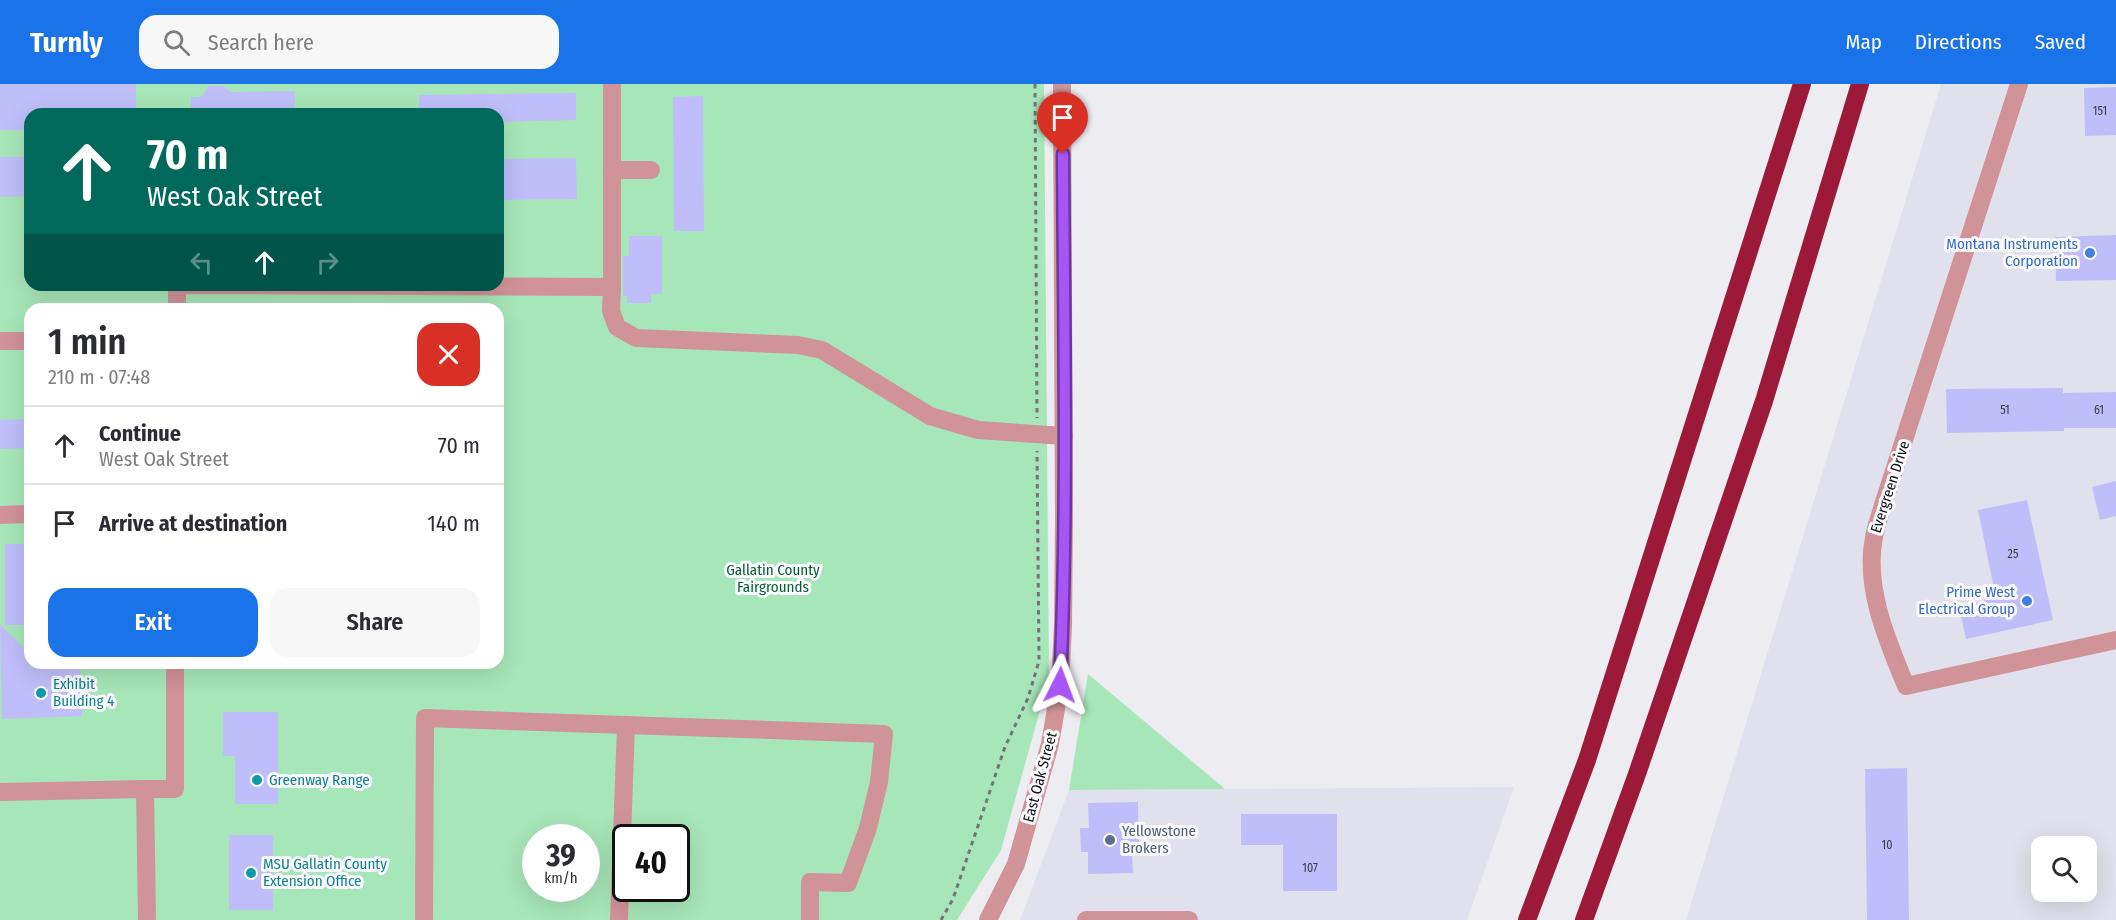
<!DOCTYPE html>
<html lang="en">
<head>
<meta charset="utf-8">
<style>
  body { margin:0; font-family:"Fira Sans Condensed",sans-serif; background:#f7f7f7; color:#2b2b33; height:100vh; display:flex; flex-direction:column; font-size:22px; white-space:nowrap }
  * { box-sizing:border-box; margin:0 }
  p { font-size:20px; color:#7c7c81 }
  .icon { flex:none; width:33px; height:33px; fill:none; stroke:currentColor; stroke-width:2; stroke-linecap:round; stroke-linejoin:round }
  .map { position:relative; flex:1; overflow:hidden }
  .drawer { position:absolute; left:24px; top:219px; width:480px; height:366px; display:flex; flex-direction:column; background:#fff; border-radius:18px; box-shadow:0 6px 24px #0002 }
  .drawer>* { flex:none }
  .banner { position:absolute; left:24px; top:24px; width:480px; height:183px; border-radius:18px; box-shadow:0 6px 24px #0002; background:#00695c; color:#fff; overflow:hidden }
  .buttons { position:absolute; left:2031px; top:752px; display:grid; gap:12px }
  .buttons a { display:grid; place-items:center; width:66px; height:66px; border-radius:12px; background:#fff; box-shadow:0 6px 24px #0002; font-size:30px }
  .speed { position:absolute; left:522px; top:740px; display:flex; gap:12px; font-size:30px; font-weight:700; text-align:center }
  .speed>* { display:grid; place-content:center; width:78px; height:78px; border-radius:50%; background:#fff; box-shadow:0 6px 24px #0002; line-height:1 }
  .speed small { font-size:15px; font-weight:400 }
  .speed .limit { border:3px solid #111; border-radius:9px; background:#fff; color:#111 }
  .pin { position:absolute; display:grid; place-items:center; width:51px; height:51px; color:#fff; margin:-62px -26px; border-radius:50% 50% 50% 0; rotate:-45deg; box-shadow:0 0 6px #0007 }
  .pin .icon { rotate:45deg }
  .me { position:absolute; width:66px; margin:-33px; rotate:3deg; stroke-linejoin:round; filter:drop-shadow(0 0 4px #0008) }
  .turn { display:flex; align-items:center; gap:21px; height:126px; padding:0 24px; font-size:27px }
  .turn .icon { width:78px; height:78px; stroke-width:2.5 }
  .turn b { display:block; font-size:42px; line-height:51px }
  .lanes { display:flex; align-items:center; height:57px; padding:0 24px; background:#0003; justify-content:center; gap:30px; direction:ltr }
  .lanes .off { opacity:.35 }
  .round { display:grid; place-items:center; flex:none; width:63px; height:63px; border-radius:18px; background:#f7f7f7 }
  .headline { display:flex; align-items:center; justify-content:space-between; height:102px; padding:0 24px }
  h1 { font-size:36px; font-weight:600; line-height:45px }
  .cta { display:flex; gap:12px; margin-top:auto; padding:12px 24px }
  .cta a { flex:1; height:69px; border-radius:18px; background:#1a73e8; color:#fff; font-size:24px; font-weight:600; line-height:69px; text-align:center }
  .cta a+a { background:#f7f7f7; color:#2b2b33 }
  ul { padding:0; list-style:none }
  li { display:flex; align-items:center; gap:18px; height:78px; padding:0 24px; border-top:2px solid #e1e1e2 }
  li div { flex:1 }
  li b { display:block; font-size:22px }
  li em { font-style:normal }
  header { display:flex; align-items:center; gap:36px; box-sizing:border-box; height:84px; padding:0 30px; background:#1a73e8; color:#fff }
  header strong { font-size:28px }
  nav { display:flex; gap:33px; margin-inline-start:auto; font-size:21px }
  .search { width:420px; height:54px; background:#f7f7f7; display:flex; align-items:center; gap:15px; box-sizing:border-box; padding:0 21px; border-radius:18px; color:#7c7c81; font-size:22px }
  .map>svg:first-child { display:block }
  .built { fill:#e1e1ed; fill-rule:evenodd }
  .green { fill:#a7e6b8; fill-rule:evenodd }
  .building { fill:#bfbefa }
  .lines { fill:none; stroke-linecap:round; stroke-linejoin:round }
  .path { stroke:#747577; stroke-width:3; stroke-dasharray:4.5 4.5; stroke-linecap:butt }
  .minor { stroke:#d09398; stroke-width:18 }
  .highway { stroke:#9c193a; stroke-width:18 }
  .route-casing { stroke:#6d37a1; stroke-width:15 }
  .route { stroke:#a855f7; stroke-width:10 }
  .shop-dot { fill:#3f7fe0; stroke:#fafafe; stroke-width:2 }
  .culture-dot { fill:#0f9aa8; stroke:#fafafe; stroke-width:2 }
  .service-dot { fill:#5c6f8a; stroke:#fafafe; stroke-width:2 }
  .labels { text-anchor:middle; stroke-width:6; stroke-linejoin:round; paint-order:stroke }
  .number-label { font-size:12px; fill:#3a3a4a }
  .shop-label { font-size:15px; fill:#366cbe; stroke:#fafafe; text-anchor:end }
  .street-label { font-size:15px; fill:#0d0e0f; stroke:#fafafe }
  .park-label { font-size:15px; fill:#055f31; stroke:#fafafe }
  .culture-label { font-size:15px; fill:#0d838f; stroke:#fafafe; text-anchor:start }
  .service-label { font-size:15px; fill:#4e5e75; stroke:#fafafe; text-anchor:start }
</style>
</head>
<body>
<header>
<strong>Turnly</strong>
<div class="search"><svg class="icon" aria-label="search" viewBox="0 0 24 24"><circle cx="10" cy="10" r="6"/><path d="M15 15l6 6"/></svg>Search here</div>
<nav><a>Map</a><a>Directions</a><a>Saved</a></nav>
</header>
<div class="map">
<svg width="2116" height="836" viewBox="0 0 2116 836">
  <rect width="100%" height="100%" fill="#ececf1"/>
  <g class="built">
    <path d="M1941,0H2116V836H1686ZM2042,762H2086V807H2042Z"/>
    <polygon points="1514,703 1467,836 1020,836 1069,706"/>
  </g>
  <g class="green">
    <path d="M0,0H1044L1049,594L1001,766L957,836H0ZM30,30H498V201H30ZM30,225H498V579H30ZM536,753H586V804H536ZM626,753H676V804H626Z"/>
    <polygon points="1088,590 1225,705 1069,706"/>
  </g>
  <g class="building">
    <polygon points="0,0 136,0 136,30 30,30 30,46 0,46"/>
    <polygon points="209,2 223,2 230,8 295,7 295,30 191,30 191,13 201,13"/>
    <polygon points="2116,3 2116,51 2085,52 2084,4"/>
    <polygon points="576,9 576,36 498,38 498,30 419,30 419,11"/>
    <polygon points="703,12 704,147 674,147 673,13"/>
    <polygon points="0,73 30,73 30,112 0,113"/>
    <polygon points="576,74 577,115 498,116 498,75"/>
    <polygon points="2116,151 2116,196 2056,197 2055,153"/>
    <polygon points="629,152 662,152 662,210 651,210 651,219 627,219 627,212 623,212 623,172 629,172"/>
    <polygon points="2063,304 2063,309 2116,308 2116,344 2064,344 2064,347 1947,349 1946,305"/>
    <polygon points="30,335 30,364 0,365 0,336"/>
    <polygon points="2116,397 2116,432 2100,436 2092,403"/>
    <polygon points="2027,416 2053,536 1966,555 1959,522 1996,514 1978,426"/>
    <rect x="5" y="460" width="25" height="81"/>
    <polygon points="0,540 30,570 30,584 80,583 82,632 2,635"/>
    <polygon points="223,628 278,628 278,720 235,720 235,672 223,672"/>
    <polygon points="1907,684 1909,836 1867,836 1865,685"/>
    <polygon points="1138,718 1139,768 1132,769 1133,789 1088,790 1088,768 1081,768 1080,744 1089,744 1088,719"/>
    <polygon points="1241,730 1337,730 1337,807 1283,807 1283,761 1241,761"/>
    <rect x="229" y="751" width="44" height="75"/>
  </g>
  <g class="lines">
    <g class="path">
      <polyline points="1035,0 1037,334"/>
      <polyline points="941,836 953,815 1005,663 1028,614 1039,577 1037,367"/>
    </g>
    <g class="minor">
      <polyline points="612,0 612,86"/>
      <path d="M2019,0L1883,421C1880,432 1876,442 1874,453C1864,503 1887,556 1906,602L2116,556"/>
      <polyline points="612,203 611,227 617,243 636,254 798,261 822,266 930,332 978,346 1064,352"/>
      <polyline points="177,225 177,201 612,203 612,86 651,86"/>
      <polyline points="0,257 30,257"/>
      <polyline points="0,431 30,430"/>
      <polyline points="145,705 175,705 175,579"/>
      <polyline points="0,708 145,705 147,836"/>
      <polyline points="424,836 425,634 884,650 879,698 868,744 848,799 810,798 810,836"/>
      <polyline points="619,836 626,641"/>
      <polyline points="988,836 1016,780 1050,660 1060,601 1063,541 1064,434 1062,0"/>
      <polyline points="1086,836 1189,836"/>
    </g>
    <g class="highway">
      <polyline points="1527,836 1587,676 1802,0"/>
      <polyline points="1584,836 1637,690 1764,317 1860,0"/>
    </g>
  </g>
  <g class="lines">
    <defs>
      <path id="route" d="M1060,601C1068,425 1064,247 1063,70"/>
    </defs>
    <use href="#route" class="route-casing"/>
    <use href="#route" class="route"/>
  </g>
  <g class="shop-dot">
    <circle cx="2090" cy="169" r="6"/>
    <circle cx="2027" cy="517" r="6"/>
  </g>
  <g class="culture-dot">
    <circle cx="41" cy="609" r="6"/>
    <circle cx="257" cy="696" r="6"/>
    <circle cx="251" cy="789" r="6"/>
  </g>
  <circle class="service-dot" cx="1110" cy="756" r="6"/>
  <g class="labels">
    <g class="number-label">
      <text x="2100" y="31">151</text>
      <text x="2005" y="330">51</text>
      <text x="2099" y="330">61</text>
      <text x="2013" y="474">25</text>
      <text x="1887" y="765">10</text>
      <text x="1310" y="788">107</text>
    </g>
    <g class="shop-label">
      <text x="2078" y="165">Montana Instruments<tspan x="2078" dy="17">Corporation</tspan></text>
      <text x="2015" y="513">Prime West<tspan x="2015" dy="17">Electrical Group</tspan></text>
    </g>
    <g class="street-label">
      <text transform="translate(1890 403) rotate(-72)" y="5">Evergreen Drive</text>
      <text transform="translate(1040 693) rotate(-75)" y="5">East Oak Street</text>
    </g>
    <g class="park-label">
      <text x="773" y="491">Gallatin County<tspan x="773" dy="17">Fairgrounds</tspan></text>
    </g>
    <g class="culture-label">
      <text x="53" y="605">Exhibit<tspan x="53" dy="17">Building 4</tspan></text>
      <text x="269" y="701">Greenway Range</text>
      <text x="263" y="785">MSU Gallatin County<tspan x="263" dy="17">Extension Office</tspan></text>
    </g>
    <g class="service-label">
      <text x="1122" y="752">Yellowstone<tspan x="1122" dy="17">Brokers</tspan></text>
    </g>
  </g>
</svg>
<div class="buttons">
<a><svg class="icon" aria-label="search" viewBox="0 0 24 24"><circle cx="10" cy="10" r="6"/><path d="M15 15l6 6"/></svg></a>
</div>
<div class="speed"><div>39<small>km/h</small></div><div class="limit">40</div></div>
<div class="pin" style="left:1063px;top:70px;background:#d93025"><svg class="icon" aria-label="arrive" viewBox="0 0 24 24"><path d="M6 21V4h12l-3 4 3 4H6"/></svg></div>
<svg class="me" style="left:1060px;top:601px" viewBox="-20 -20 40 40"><path d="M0-17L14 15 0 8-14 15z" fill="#a855f7" stroke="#fff" stroke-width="4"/></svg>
<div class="banner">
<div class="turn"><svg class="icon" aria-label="ahead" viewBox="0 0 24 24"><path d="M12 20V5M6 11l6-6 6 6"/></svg><div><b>70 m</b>West Oak Street</div></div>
<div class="lanes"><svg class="icon off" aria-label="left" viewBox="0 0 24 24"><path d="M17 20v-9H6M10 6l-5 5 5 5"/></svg><svg class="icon" aria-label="ahead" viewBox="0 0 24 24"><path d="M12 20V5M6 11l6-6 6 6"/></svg><svg class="icon off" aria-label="right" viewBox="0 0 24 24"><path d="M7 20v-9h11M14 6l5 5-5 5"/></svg></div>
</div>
<section class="drawer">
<div class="headline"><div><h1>1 min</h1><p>210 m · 07:48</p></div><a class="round" style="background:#d93025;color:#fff"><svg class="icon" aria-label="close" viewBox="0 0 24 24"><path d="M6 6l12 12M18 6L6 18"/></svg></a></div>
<ul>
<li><svg class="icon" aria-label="ahead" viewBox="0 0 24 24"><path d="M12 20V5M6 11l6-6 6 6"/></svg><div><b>Continue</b><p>West Oak Street</p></div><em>70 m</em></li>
<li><svg class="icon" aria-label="arrive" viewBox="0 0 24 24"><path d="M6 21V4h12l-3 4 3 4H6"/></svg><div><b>Arrive at destination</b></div><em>140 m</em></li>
</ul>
<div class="cta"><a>Exit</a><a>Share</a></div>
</section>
</div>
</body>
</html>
